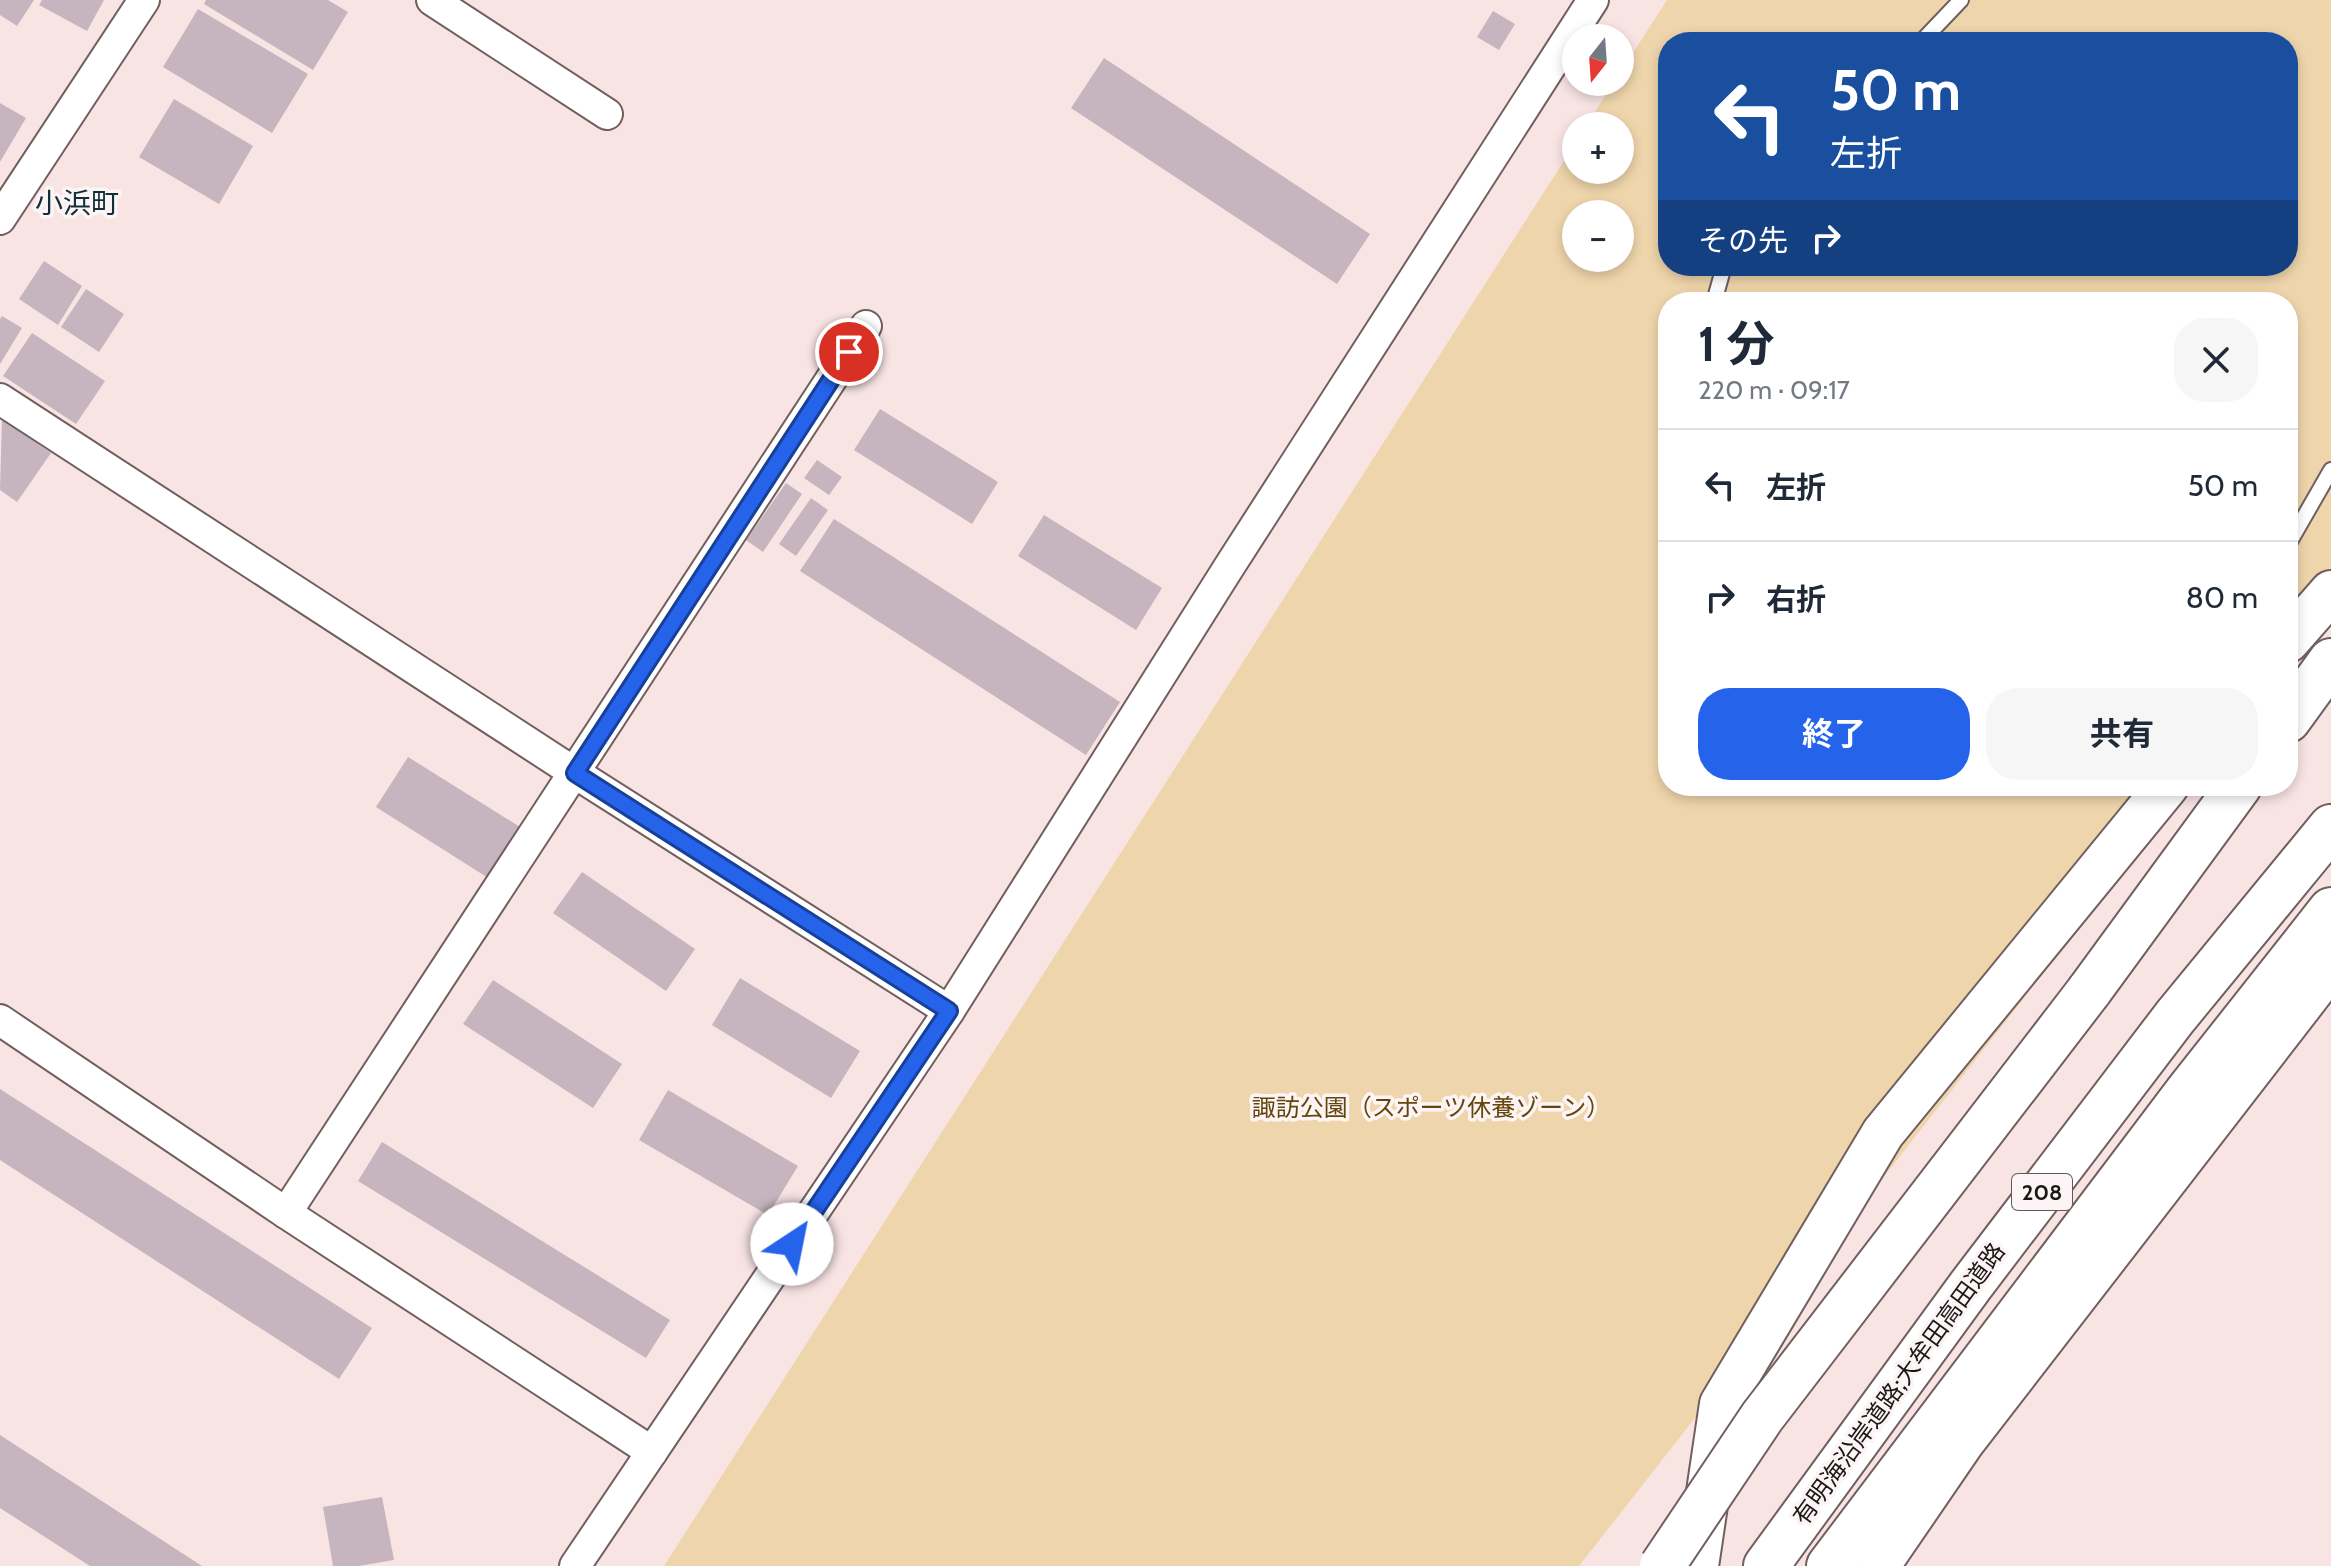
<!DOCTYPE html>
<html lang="ja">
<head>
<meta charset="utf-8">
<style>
  body { margin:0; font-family:Cabin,"Noto Sans JP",sans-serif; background:#f6f6f7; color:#1f2937; height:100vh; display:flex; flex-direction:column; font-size:30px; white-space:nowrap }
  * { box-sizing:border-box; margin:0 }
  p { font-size:26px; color:#747a83 }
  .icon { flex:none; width:44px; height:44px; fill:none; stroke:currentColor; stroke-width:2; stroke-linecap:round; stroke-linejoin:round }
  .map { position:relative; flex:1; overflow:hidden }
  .side { position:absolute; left:1658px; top:292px; width:640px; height:504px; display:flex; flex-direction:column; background:#fff; border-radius:32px; box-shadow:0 4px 12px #0003 }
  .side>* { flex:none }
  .hud { position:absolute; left:1658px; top:32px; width:640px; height:244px; border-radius:32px; box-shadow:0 4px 12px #0003; background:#1a4fa0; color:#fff; overflow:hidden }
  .needle { width:52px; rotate:197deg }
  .buttons { position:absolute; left:1562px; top:24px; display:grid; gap:16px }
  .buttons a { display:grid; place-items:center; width:72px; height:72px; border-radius:50%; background:#fff; box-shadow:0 4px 12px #0003; font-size:40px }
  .pin { position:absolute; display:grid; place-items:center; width:68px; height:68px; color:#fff; margin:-34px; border:4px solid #fff; border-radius:50%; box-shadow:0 2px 8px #0007 }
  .me { position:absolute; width:88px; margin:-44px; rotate:34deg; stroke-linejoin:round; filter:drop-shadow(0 0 6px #0008) }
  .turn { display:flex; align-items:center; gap:28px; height:168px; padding:0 40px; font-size:36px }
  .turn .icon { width:104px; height:104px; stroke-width:2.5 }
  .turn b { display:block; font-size:56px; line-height:68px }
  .then { display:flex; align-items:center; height:76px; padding:0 40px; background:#0003; gap:16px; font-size:30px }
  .round { display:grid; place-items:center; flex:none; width:84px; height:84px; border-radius:32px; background:#f6f6f7 }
  .overview { display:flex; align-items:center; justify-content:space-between; height:136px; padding:0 40px }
  h1 { font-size:48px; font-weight:700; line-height:60px }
  .button { display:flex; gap:16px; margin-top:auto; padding:16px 40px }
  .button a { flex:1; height:92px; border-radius:32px; background:#2563eb; color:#fff; font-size:32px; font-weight:700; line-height:92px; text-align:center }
  .button a+a { background:#f6f6f7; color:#1f2937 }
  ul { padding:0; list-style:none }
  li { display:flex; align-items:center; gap:24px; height:112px; padding:0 40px; border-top:2px solid #e0e1e3 }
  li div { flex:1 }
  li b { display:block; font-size:30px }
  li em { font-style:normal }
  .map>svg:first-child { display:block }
  .green { fill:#efd5ab; fill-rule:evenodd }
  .building { fill:#c6b5be }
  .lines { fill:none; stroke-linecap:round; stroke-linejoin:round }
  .lane-casing { stroke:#715f5f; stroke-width:18 }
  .street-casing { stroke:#715f5f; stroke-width:34 }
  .secondary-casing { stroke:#715f5f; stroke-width:46 }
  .highway-casing { stroke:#715f5f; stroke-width:48 }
  .lane { stroke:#fff; stroke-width:14 }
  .street { stroke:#fff; stroke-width:30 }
  .secondary { stroke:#fff; stroke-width:42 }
  .highway { stroke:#fff; stroke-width:44 }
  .highway-bridge-casing { stroke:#715f5f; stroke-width:48; stroke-linecap:butt }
  .highway-bridge { stroke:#fff; stroke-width:44 }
  .route-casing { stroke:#184099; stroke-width:20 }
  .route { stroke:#2563eb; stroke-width:14 }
  .labels { text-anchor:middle; stroke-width:7; stroke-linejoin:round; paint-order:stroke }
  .shield { fill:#fdf5f5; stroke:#615a5a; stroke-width:2 }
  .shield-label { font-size:22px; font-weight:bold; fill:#1e1717 }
  .park-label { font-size:24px; fill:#63460b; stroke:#fdf5f5 }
  .street-label { font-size:24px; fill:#1e1717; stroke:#fdf5f5 }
  .quarter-label { font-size:28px; fill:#102f39; stroke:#fdf5f5 }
</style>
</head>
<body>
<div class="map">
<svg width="2331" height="1566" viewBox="0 0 2331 1566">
  <rect width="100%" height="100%" fill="#f9e4e4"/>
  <path class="green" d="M1667,0H2331V606L2288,661V302H1668V786H2190L1579,1566H664L1576,142V170H1620V126H1586L1614,82H1620V73ZM1668,42H2288V266H1668ZM1576,214H1620V258H1576Z"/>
  <g class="building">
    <polygon points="0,0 34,0 17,26 0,15"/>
    <polygon points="42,0 104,0 87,31 39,5"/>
    <polygon points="206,0 328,0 348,12 313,70 204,4"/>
    <polygon points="198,9 308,74 272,133 163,67"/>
    <polygon points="1493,11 1515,24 1499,50 1477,37"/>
    <polygon points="1104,58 1370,234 1337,284 1071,108"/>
    <polygon points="174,99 253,146 219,204 139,157"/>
    <polygon points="0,103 26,118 0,162"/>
    <polygon points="44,261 82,286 58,325 19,299"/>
    <polygon points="86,289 124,314 99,352 61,327"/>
    <polygon points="2,316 22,328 0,364 0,319"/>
    <polygon points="32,333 105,381 76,424 3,376"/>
    <polygon points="880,409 998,482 972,524 854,450"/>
    <polygon points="2,419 51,453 17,502 0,490"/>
    <polygon points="817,460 842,477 829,495 804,478"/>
    <polygon points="786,483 802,494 763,552 746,540"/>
    <polygon points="811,498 828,510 796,556 779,544"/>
    <polygon points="1044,515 1162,588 1136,630 1018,556"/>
    <polygon points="834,519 1120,702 1086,755 800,571"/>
    <polygon points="408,757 525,830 493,881 376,807"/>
    <polygon points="582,872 695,949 666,991 553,913"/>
    <polygon points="740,978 860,1051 831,1098 712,1025"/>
    <polygon points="493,980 622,1064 593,1108 463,1024"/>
    <polygon points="0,1089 372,1328 339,1379 0,1160"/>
    <polygon points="668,1090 798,1166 768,1215 639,1140"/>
    <polygon points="382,1142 670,1320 646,1358 358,1181"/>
    <polygon points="0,1435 202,1566 90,1566 0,1508"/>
    <polygon points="382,1497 394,1560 359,1566 333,1566 323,1507"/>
  </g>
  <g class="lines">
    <defs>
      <g id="lane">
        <polyline points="1921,42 1961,0"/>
        <polyline points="1714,302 1724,266"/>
        <polyline points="2288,545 2331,470"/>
      </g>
      <g id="street">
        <polyline points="432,0 607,114"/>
        <polyline points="0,219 144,0"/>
        <polyline points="0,399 575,773 949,1011 575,1566"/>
        <polyline points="949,1011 1229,567 1593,0"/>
        <polyline points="0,1020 286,1213 652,1452"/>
        <polyline points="286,1213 866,326"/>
      </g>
      <g id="secondary">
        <polyline points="2288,641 2331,592"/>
        <polyline points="1697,1566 1721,1404 1883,1133 2167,786"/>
        <polyline points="1878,1566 1963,1442 2331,966"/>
      </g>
      <g id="highway">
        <polyline points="2288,720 2331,661"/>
        <polyline points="2089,991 2239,786"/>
        <polyline points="1766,1566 1971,1285 2175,1017 2331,827"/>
        <polyline points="1829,1566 2188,1091 2331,910"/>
      </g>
    </defs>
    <use href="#lane" class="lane-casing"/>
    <use href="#street" class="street-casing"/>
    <use href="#secondary" class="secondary-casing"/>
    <use href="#highway" class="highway-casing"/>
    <use href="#lane" class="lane"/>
    <use href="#street" class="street"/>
    <use href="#secondary" class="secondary"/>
    <use href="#highway" class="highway"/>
    <defs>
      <polyline id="highway-bridge" points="1662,1566 1762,1417 2089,991"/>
    </defs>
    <use href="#highway-bridge" class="highway-bridge-casing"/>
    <use href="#highway-bridge" class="highway-bridge"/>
  </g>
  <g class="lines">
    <defs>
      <polyline id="route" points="792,1244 949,1011 575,773 849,352"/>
    </defs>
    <use href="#route" class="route-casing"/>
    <use href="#route" class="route"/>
  </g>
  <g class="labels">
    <rect class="shield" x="2012" y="1174" width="60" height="36" rx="6"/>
    <g class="shield-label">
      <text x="2042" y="1200">208</text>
    </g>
    <g class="park-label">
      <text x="1431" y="1116">諏訪公園（スポーツ休養ゾーン）</text>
    </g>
    <g class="street-label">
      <text transform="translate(1899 1384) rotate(-54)" y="8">有明海沿岸道路;大牟田高田道路</text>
    </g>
    <g class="quarter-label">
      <text x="77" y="213">小浜町</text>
    </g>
  </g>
</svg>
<div class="buttons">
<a><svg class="needle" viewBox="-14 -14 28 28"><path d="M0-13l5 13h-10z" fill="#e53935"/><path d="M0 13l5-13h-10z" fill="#747a83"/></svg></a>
<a>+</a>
<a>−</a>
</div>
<div class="pin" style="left:849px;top:352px;background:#d93025"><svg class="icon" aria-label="arrive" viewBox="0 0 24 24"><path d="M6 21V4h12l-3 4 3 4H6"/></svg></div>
<svg class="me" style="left:792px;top:1244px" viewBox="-20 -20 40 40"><circle r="19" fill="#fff"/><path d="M0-13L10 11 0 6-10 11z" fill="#2563eb"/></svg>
<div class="hud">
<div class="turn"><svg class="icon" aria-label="left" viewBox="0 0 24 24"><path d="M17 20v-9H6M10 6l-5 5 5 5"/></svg><div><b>50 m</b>左折</div></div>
<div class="then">その先<svg class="icon" aria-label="right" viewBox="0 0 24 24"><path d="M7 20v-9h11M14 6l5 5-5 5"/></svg></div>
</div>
<section class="side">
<div class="overview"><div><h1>1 分</h1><p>220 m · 09:17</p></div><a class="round"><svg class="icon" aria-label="close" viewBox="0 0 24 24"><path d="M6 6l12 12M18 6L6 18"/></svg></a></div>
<ul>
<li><svg class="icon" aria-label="left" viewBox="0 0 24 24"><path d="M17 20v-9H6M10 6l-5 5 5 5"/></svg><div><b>左折</b></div><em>50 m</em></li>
<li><svg class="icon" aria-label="right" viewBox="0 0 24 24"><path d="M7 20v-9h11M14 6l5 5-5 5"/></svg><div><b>右折</b></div><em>80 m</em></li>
</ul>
<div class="button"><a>終了</a><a>共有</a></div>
</section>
</div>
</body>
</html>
